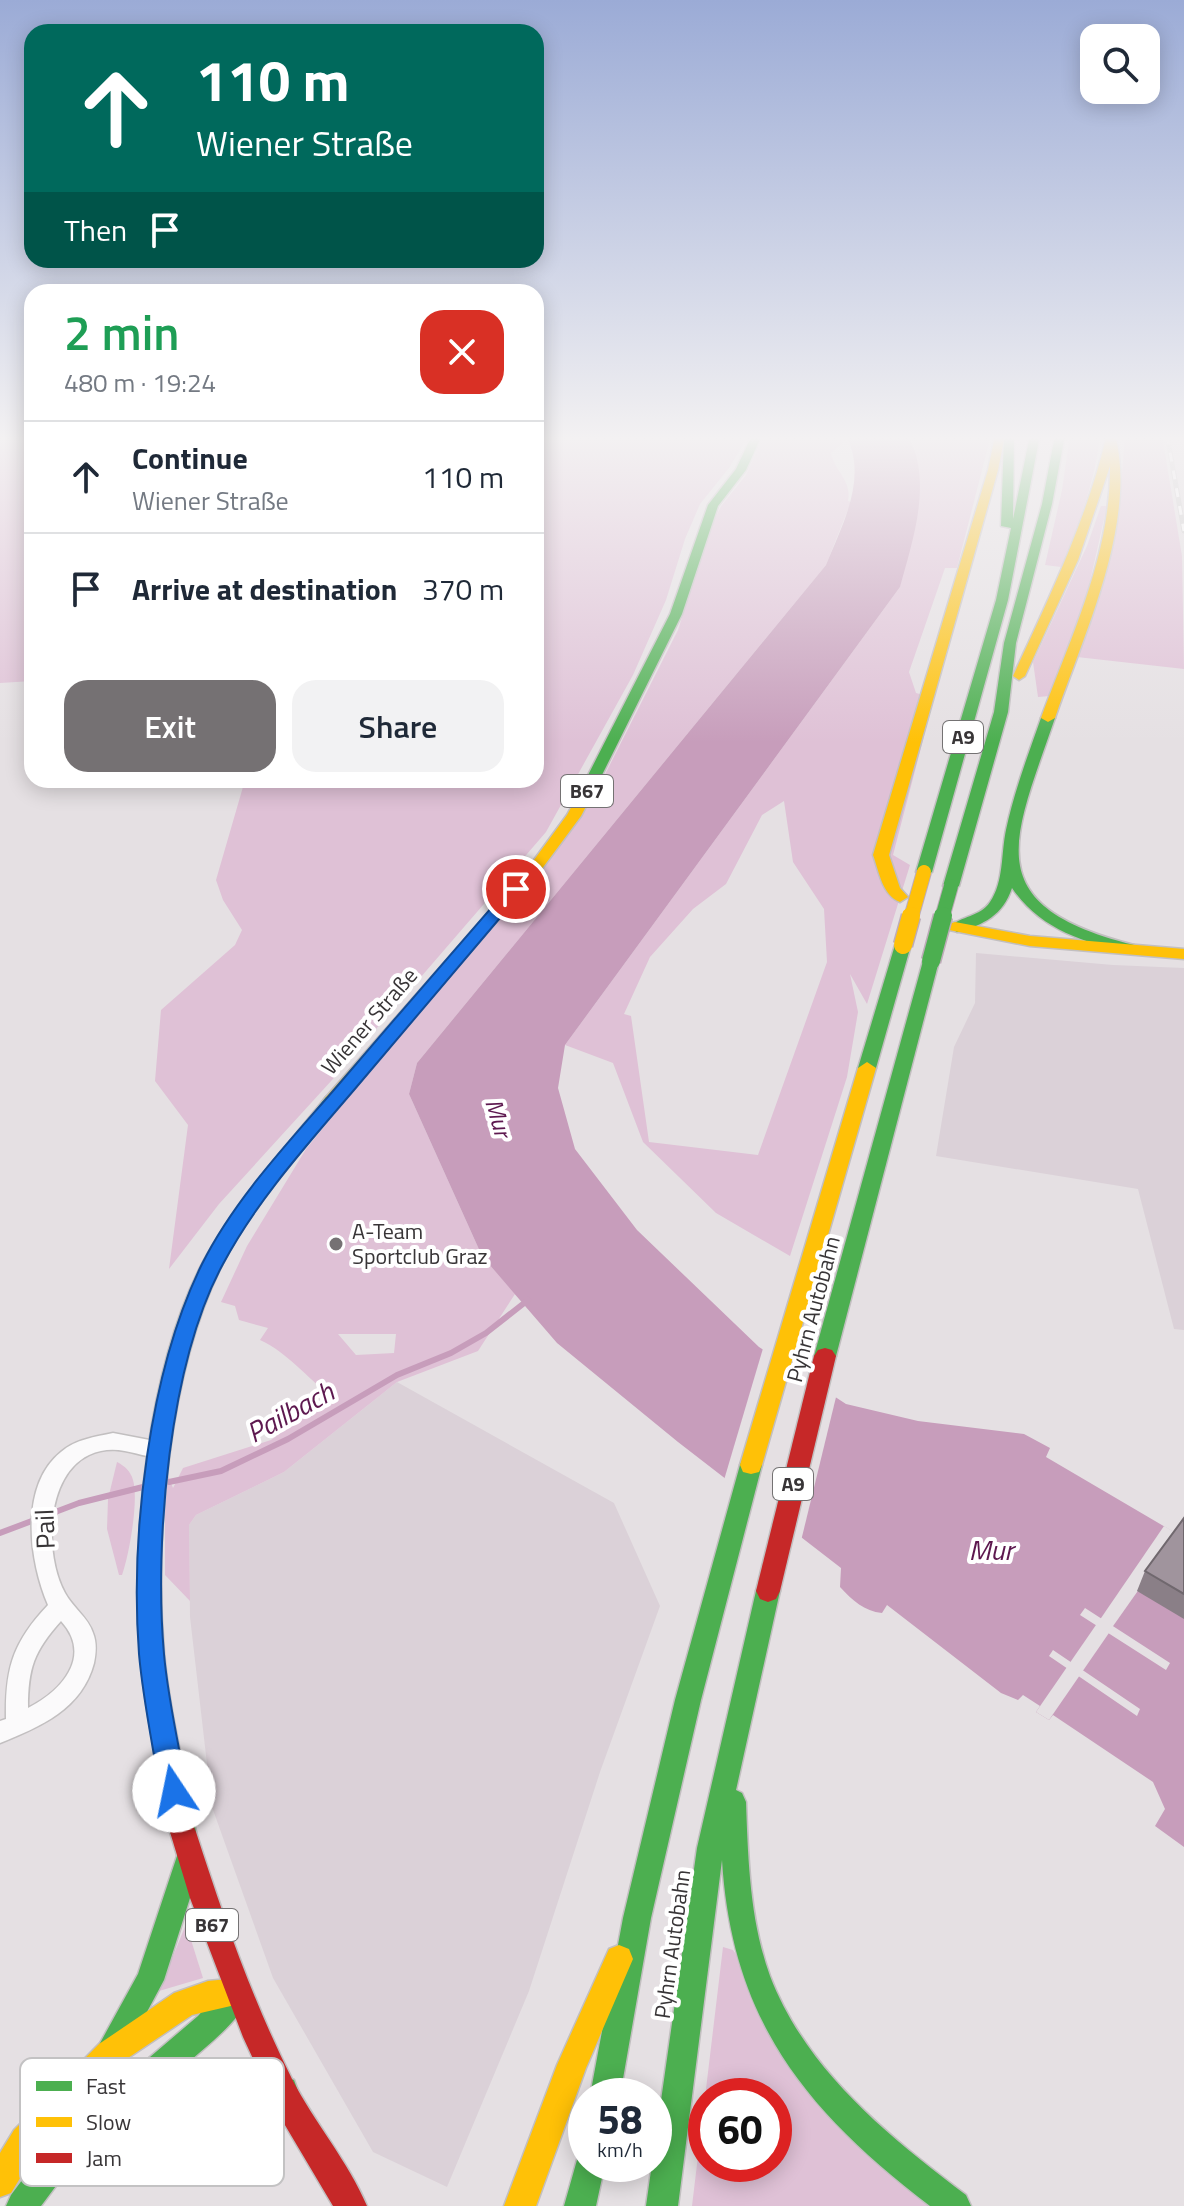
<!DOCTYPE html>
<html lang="en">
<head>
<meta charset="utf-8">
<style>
  body { margin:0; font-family:"Titillium Web",sans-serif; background:#f2f2f3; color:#1f2937; height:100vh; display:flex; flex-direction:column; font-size:30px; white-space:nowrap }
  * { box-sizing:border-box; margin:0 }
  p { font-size:26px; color:#747a83 }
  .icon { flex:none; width:44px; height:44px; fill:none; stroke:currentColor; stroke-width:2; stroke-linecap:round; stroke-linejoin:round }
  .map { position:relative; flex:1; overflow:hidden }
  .details { position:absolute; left:24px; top:284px; width:520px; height:504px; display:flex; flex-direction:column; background:#fff; border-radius:24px; box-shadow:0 4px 20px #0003 }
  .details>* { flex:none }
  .top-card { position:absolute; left:24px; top:24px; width:520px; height:244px; border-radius:24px; box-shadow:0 4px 20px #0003; background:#00695c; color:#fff; overflow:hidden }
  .buttons { position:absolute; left:1080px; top:24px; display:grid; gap:16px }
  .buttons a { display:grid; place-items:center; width:80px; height:80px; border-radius:16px; background:#fff; box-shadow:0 4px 20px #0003; font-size:40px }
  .speed { position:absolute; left:568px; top:2078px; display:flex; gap:16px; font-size:40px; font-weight:700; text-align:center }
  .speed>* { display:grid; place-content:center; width:104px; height:104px; border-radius:50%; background:#fff; box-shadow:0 4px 20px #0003; line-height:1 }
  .speed small { font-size:20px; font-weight:400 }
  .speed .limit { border:12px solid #d22; background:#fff; color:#111 }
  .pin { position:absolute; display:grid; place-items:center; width:68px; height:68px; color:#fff; margin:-34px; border:4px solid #fff; border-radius:50%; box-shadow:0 2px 8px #0007 }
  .me { position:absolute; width:88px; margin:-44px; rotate:349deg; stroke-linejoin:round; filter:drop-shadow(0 0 6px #0008) }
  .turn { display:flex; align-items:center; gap:28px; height:168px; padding:0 40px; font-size:36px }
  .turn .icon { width:104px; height:104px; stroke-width:2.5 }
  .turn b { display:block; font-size:56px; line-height:68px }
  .then { display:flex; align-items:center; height:76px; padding:0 40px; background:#0003; gap:16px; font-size:30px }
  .round { display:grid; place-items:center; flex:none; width:84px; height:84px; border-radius:24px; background:#f2f2f3 }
  .headline { display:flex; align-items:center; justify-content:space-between; height:136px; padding:0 40px }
  h1 { font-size:48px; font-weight:600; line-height:60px; color:#1e9e55 }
  .button { display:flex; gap:16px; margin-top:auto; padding:16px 40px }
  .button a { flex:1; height:92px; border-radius:24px; background:#757173; color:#fff; font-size:32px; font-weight:600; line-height:92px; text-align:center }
  .button a+a { background:#f2f2f3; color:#1f2937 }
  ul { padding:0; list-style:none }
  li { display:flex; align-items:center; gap:24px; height:112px; padding:0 40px; border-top:2px solid #e0e1e3 }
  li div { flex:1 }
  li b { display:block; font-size:30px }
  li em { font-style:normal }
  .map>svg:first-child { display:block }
  .built { fill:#dbd1d8 }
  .green { fill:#dfc1d6; fill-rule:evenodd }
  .water { fill:#c79dbb; fill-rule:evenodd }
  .pier { fill:#e5e0e3 }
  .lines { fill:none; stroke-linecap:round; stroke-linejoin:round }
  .stream { stroke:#c79dbb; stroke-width:6 }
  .street-casing { stroke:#c2bfc0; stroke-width:3 }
  .fast-casing { stroke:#c2bfc0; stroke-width:3 }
  .slow-casing { stroke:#c2bfc0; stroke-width:3 }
  .jam-casing { stroke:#c2bfc0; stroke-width:3 }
  .street { fill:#fbfafb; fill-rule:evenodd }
  .fast { fill:#4caf50; fill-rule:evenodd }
  .slow { fill:#ffc107; fill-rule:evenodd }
  .jam { fill:#c62828; fill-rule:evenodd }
  .rail-casing { stroke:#cccbcb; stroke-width:5 }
  .rail { stroke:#fff; stroke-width:3; stroke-dasharray:9; stroke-linecap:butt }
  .fast-bridge-far1-casing { stroke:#bdacb8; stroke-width:16; stroke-linecap:butt }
  .fast-bridge-casing { stroke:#bdacb8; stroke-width:21; stroke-linecap:butt }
  .slow-bridge-far1-casing { stroke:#bdacb8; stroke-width:16; stroke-linecap:butt }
  .slow-bridge-casing { stroke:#bdacb8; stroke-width:21; stroke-linecap:butt }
  .fast-bridge-far1 { stroke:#4caf50; stroke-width:14 }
  .fast-bridge { stroke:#4caf50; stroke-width:18 }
  .slow-bridge-far1 { stroke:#ffc107; stroke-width:14 }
  .slow-bridge { stroke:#ffc107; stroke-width:18 }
  .wall { fill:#8a7f87 }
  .building { fill:#a0949d; stroke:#70686e; stroke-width:2 }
  .route { fill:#1a73e8; stroke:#114b97; stroke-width:2 }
  .poi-dot { fill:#757173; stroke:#fff; stroke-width:3 }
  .labels { text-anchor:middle; stroke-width:8; stroke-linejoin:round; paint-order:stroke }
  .shield { fill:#fff; stroke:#747273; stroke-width:2 }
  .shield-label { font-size:20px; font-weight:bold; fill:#383537 }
  .street-label { font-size:22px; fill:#383537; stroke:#fff }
  .poi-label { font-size:22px; fill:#383537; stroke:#fff; text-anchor:start }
  .water-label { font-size:24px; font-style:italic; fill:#5d184f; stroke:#fff }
  .near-street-label { font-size:26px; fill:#383537; stroke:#fff }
  .near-water-label { font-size:28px; font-style:italic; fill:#5d184f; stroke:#fff }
  .key { fill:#fff; stroke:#c3c2c3; stroke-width:2 }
  .key-label { font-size:22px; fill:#383537 }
</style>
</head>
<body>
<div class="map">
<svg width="1184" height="2206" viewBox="0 0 1184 2206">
  <rect width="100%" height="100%" fill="#e5e0e3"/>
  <g class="built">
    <polygon points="976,953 1113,965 1184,968 1184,1330 1174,1329 1138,1189 936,1156 954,1047 975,1003"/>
    <polygon points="397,1382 614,1503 660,1606 600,1772 529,1991 447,2187 373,2152 273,1978 212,1807 190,1617 189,1525 196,1515 284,1472"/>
  </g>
  <g class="green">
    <polygon points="0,435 32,435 32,681 0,683"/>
    <polygon points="536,435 749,435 729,468 700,504 685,539 666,600 633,675 546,832 332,1080 219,1204 169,1269 188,1125 155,1081 161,1010 235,945 242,930 223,900 216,880 245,780 536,780"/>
    <path d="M764,435H840L843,443L831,453C835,472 852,480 848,501L851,502L826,565L417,1063L409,1094L482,1256L515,1294L478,1351L397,1382L284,1472L196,1515L189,1525L190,1601L165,1575V1468L173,1488L183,1468L271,1440L331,1396C306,1377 288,1353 260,1340L268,1328L239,1320L235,1306L221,1302L247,1246L306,1149L595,794L678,630L709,531L721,506L746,475ZM338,1334H396L394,1353L356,1355Z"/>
    <path d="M908,435H991L957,568H945L909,672L916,693L934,698L893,855L910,865L867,1004L850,974L858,1012L847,1077L790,1256L716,1213L643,1142L613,1063L565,1045L900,587L915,448ZM784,801L793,862L824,909L827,962L758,1155L649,1142L631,1016L624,1014L650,957L693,909L726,884L762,815Z"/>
    <path d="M1070,435H1100C1095,483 1079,523 1061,567L1045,565L1062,490Z"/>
    <polygon points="1125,435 1162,435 1182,556 1184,669 1077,657 1120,499"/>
    <polygon points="1101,506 1107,506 1084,608 1050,696 1038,697 1033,662 1087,546"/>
    <path d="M117,1462C125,1466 131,1472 133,1480C139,1500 129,1556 122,1575H119L107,1529L108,1499Z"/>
    <polygon points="186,1924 203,1978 159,1991"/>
    <path d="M723,1947L733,1950L900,2183L932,2206H692ZM706,2096H774V2164H706Z"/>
  </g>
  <path class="water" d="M846,435H908C933,482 913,539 900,587L565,1045L558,1088L575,1149L637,1230L759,1347L846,1404L918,1421L1024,1434L1050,1448L1046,1457L1184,1538V1847L1155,1826L1165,1809L1153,1782L1053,1715L1049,1720L1036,1712L1040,1706L1023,1695L1018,1700L1001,1693L887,1605L882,1613C864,1611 853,1601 840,1587L841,1568L678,1442L557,1343L482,1256L409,1094L417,1063L826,565C843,523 868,478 846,435ZM1085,1608L1170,1663L1166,1670L1080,1615ZM1053,1650L1140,1709L1137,1716L1049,1656Z"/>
  <g class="pier">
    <polygon points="764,1345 837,1393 801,1541 724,1480"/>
    <polygon points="1164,1526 1178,1534 1111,1629 1099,1621"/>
    <polygon points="1098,1622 1111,1630 1049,1720 1036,1712"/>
  </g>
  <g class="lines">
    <g class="stream">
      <polyline points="169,1482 221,1471 288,1439 397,1375 451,1353 486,1333 528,1300"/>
      <polyline points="50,1514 79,1503 147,1486"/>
      <polyline points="0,1533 37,1519"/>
    </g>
    <defs>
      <path id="street" d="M113,1433L160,1442L167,1444L170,1450L167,1456C146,1463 121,1440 89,1455C45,1476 44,1555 65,1593C73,1608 88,1617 93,1633C97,1643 96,1653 94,1663C82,1709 40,1727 0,1743V1721L6,1719C5,1668 13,1642 48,1605C29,1561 19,1486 61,1452C76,1439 95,1437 113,1433ZM61,1621C93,1656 62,1691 28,1708C28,1668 34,1651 61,1621Z"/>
      <g id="fast">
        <polygon points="752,435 762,435 746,470 718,506 682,614 597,785 595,788 585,788 583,785 670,614 708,505 736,469"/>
        <polygon points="1004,435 1014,435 1013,519 1030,435 1040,435 1008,600 932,872 924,877 916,872 996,600 1011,528 1001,526"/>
        <polygon points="1055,435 1065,435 1052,504 1016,643 1008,712 959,886 951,891 943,886 994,712 1004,643 1042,504"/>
        <path d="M1048,714L1055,718C1013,841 976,905 1134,945L1136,948L1134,951L1128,953C1081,941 1040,929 1012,888C1003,915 984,925 957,932L949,927C961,916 980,917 990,902C1004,882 1001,853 1006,830C1014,792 1028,755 1041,718Z"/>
        <polygon points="903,940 911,945 876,1068 867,1074 861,1072 858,1068 895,945"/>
        <polygon points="931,956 939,961 836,1356 832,1362 825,1364 818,1362 814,1356 923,961"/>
        <path d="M332,1095L338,1097L341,1101L338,1105C298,1157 250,1208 221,1267C169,1372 154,1537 164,1653C169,1710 186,1775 196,1832L192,1841L183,1845L174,1841L170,1832C160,1775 144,1709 140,1653C131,1535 148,1367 203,1262C235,1202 284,1150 326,1097Z"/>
        <polygon points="751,1456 759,1458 762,1465 701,1700 651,1918 620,2096 590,2096 623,1918 675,1700 740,1465 743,1458"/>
        <path d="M768,1580L776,1583L780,1591L736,1790L742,1793L746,1802C748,1860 750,1921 770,1976C806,2070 888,2136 966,2195L971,2206H930C806,2111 732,2021 722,1860L678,2206H646L697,1848L756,1591L760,1583Z"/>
        <polygon points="190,1844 200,1847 203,1857 164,1980 124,2055 114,2060 104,2055 99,2045 138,1974 180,1847"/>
        <path d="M238,1978L248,1982L252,1992C241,2020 211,2042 189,2062C224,2061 261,2067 294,2080L298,2091L294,2102L283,2106L232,2094L199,2091L149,2098L88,2143L41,2206H6L11,2195L66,2121L129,2075L198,2016L228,1982Z"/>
        <polygon points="586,2150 586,2164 605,2164 596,2206 564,2206 579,2153"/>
      </g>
      <g id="slow">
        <path d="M995,435H1005L998,470L889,855L900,888L908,897L900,902C882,895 879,871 873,855L988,470Z"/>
        <path d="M1111,435L1116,438C1136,526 1083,636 1055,718L1048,722L1041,718C1071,637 1111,555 1110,466L1078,560L1025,676L1019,680L1013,676C1049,598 1086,522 1106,438Z"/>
        <polygon points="590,781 597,785 581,816 541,870 338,1105 326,1105 323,1101 326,1097 531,864 567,815 585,782"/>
        <polygon points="955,922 1030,936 1184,949 1184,959 1030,946 949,930 947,927 949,924"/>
        <polygon points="867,1062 876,1068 762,1465 759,1472 751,1474 743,1472 740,1465 858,1068"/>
        <polygon points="619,1945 629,1949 633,1959 586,2068 536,2206 504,2206 557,2065 609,1949"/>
        <polygon points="238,1978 248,1982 252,1992 248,2002 192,2015 119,2064 36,2152 11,2193 0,2197 0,2153 14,2130 99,2044 174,1993 208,1981"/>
      </g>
      <g id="jam">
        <polygon points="825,1348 832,1350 836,1356 780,1591 776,1599 768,1602 760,1599 756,1591 814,1356 818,1350"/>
        <path d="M183,1819L192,1823L196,1832C223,1916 252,1999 292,2079C314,2122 348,2161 367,2206H333L279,2115L243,2037L190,1898L170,1832L174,1823Z"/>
      </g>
    </defs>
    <use href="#street" class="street-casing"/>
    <use href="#fast" class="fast-casing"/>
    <use href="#slow" class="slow-casing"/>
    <use href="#jam" class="jam-casing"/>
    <use href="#street" class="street"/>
    <use href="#fast" class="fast"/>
    <use href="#slow" class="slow"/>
    <use href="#jam" class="jam"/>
    <defs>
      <polyline id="rail" points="1167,435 1184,531"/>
    </defs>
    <use href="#rail" class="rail-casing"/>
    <use href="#rail" class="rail"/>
    <defs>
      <polyline id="fast-bridge-far1" points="942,918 951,886"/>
      <polyline id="fast-bridge" points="931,961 943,916"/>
      <polyline id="slow-bridge-far1" points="911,918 924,872"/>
      <polyline id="slow-bridge" points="903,945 911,916"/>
    </defs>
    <use href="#fast-bridge-far1" class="fast-bridge-far1-casing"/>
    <use href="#fast-bridge" class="fast-bridge-casing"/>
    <use href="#slow-bridge-far1" class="slow-bridge-far1-casing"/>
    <use href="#slow-bridge" class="slow-bridge-casing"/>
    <use href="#fast-bridge-far1" class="fast-bridge-far1"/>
    <use href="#fast-bridge" class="fast-bridge"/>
    <use href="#slow-bridge-far1" class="slow-bridge-far1"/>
    <use href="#slow-bridge" class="slow-bridge"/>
  </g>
  <polygon class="wall" points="1184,1518 1184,1619 1137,1591 1145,1571"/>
  <polygon class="building" points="1184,1518 1184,1594 1145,1571"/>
  <linearGradient id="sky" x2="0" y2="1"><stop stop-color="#9babd6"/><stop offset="0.59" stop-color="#f3f1f2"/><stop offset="1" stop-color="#f3f1f2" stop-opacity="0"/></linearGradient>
  <rect width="1184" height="743" fill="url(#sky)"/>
  <path class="route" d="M516,884L522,885V892C466,958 410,1024 354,1090C307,1145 257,1200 223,1264C169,1363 154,1543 164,1654C168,1700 179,1746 187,1791L183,1800L174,1804L164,1800L160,1791C153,1746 143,1700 139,1654C130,1534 149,1372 202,1264C234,1200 286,1145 333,1091C392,1022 451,954 511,885Z"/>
  <circle class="poi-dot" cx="336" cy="1244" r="8"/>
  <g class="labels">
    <g class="shield">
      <rect x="943" y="721" width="40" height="32" rx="6"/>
      <rect x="561" y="775" width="52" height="32" rx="6"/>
      <rect x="773" y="1468" width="40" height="32" rx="6"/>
      <rect x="186" y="1909" width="52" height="32" rx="6"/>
    </g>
    <g class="shield-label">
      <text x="963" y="744">A9</text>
      <text x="587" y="798">B67</text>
      <text x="793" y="1491">A9</text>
      <text x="212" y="1932">B67</text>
    </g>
    <g class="street-label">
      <text transform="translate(369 1021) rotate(-49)" y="8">Wiener Straße</text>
      <text transform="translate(813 1309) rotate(-75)" y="8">Pyhrn Autobahn</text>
      <text transform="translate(672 1944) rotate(-82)" y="8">Pyhrn Autobahn</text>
    </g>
    <g class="poi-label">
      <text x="352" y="1239">A-Team<tspan x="352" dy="25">Sportclub Graz</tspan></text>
    </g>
    <g class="water-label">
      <text transform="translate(498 1118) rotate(74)" y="8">Mur</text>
    </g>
    <g class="near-street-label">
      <text transform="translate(45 1529) rotate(-92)" y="9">Pail</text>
    </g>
    <g class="near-water-label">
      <text transform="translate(290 1412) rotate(-29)" y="10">Pailbach</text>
      <text x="991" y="1560">Mur</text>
    </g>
  </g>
  <rect x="20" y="2058" width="264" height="128" rx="12" class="key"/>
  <rect x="36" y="2081" width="36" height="10" fill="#4caf50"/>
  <rect x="36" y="2117" width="36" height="10" fill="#ffc107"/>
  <rect x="36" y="2153" width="36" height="10" fill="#c62828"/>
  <g class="key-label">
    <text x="86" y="2094">Fast</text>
    <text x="86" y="2130">Slow</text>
    <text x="86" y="2166">Jam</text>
  </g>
</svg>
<div class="buttons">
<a><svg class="icon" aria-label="search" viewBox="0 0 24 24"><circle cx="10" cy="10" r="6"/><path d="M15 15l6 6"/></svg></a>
</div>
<div class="speed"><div>58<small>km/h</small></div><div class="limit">60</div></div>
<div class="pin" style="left:516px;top:889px;background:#d93025"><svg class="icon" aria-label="arrive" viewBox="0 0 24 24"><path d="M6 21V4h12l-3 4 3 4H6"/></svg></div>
<svg class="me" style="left:174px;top:1791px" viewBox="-20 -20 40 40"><circle r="19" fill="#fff"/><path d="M0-13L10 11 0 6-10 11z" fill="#1a73e8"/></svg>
<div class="top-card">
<div class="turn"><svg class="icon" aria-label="ahead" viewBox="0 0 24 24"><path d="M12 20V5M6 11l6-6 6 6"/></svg><div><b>110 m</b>Wiener Straße</div></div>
<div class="then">Then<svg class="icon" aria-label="arrive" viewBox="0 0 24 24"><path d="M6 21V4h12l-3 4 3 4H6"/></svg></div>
</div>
<section class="details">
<div class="headline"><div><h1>2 min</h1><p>480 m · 19:24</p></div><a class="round" style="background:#d93025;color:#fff"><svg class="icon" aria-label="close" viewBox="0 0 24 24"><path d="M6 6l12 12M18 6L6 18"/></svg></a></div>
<ul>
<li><svg class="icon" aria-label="ahead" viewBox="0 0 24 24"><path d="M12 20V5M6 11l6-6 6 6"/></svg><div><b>Continue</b><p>Wiener Straße</p></div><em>110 m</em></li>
<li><svg class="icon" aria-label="arrive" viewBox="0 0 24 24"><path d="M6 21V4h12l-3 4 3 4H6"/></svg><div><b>Arrive at destination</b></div><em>370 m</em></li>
</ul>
<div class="button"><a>Exit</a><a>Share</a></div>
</section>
</div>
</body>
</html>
